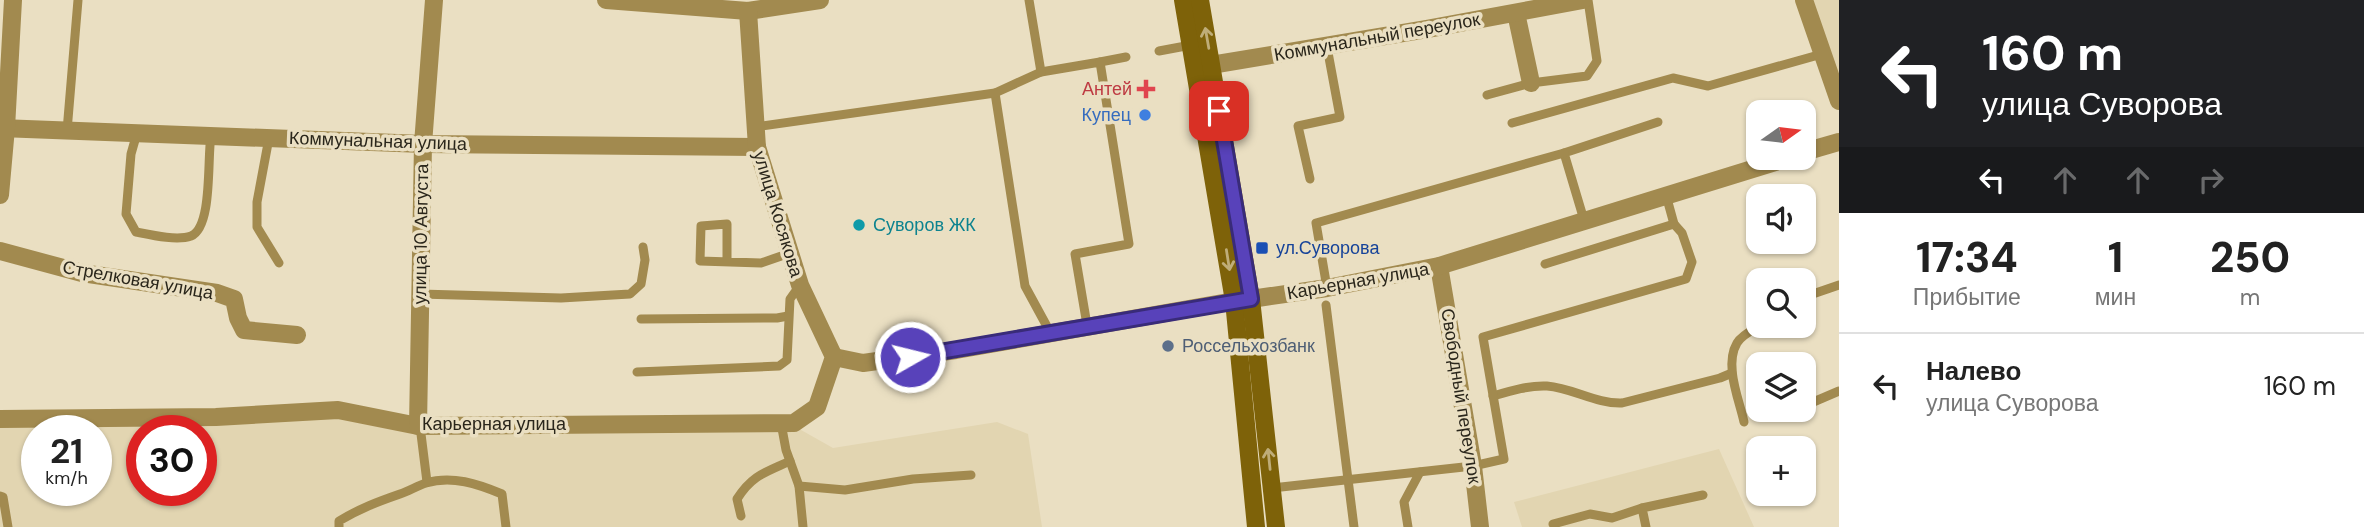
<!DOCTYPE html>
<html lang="ru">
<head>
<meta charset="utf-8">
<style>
  body { margin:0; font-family:"DM Sans",sans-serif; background:#f6f6f6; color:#222; height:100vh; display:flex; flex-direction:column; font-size:26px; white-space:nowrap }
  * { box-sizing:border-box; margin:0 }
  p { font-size:23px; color:#767676 }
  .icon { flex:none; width:38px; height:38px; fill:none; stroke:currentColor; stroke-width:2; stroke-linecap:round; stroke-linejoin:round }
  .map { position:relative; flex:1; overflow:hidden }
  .drawer { display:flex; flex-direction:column; background:#fff; width:525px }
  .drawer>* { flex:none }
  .top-card { background:#202124; color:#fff; overflow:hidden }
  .needle { width:46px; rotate:76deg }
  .buttons { position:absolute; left:1746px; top:100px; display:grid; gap:14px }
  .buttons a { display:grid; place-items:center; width:70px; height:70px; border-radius:14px; background:#fff; box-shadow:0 2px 5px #0004; font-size:35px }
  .speed { position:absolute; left:21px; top:415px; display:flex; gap:14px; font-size:35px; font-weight:700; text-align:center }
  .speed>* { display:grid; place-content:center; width:91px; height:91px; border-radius:50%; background:#fff; box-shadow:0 2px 5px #0004; line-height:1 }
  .speed small { font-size:18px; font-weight:400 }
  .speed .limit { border:10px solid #d22; background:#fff; color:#111 }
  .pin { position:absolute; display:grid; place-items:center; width:60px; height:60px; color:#fff; margin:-30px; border-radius:14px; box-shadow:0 4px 10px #0006 }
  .me { position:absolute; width:77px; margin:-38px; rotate:82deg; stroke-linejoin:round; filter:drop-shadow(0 0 5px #0008) }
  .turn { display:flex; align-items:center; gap:24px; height:147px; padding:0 28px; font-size:32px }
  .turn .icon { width:91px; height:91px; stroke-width:2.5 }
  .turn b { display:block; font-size:49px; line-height:60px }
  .lanes { display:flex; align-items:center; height:66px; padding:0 28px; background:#0003; justify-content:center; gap:35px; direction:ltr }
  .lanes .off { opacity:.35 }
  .eta { display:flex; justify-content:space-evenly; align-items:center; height:119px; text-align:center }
  .eta b { font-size:42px; font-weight:800; line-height:49px }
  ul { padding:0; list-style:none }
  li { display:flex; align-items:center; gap:21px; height:105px; padding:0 28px; border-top:2px solid #e0e0e0 }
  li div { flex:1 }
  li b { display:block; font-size:26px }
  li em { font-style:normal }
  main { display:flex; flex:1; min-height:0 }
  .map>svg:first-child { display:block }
  .built { fill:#e2d5b1; fill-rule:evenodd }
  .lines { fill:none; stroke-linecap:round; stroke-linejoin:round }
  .lane { stroke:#a28a4f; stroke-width:9 }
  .street { stroke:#a28a4f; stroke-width:18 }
  .secondary { stroke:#7e6209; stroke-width:18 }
  .oneway { stroke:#bfad78 }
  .route-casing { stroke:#392b79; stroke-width:18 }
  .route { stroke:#5842ba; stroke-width:12 }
  .health-dot { fill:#e0444e; stroke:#eadfc2; stroke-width:2.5 }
  .shop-dot { fill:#3f7fe0; stroke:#eadfc2; stroke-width:2.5 }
  .culture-dot { fill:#0f9aa8; stroke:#eadfc2; stroke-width:2.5 }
  .transit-dot { fill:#1a4fb4; stroke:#eadfc2; stroke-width:2.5 }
  .service-dot { fill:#5c6f8a; stroke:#eadfc2; stroke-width:2.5 }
  .labels { text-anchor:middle; stroke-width:7; stroke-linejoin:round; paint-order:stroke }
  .street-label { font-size:18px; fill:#2a261b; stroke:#eadfc2 }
  .health-label { font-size:18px; fill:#be3a42; stroke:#eadfc2; text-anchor:end }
  .shop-label { font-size:18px; fill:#366cbe; stroke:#eadfc2; text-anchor:end }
  .culture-label { font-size:18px; fill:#0d838f; stroke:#eadfc2; text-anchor:start }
  .transit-label { font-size:18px; fill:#164399; stroke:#eadfc2; text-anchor:start }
  .service-label { font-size:18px; fill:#4e5e75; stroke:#eadfc2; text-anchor:start }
</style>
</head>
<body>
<main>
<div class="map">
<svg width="1839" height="527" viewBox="0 0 1839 527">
  <rect width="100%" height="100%" fill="#eadfc2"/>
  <g class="built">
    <polygon points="1807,0 1839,0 1839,91"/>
    <path d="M337,414L417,428L794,426L833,448L997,422L1028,434L1042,527H0V422ZM37,430H96V490H37ZM142,430H201V490H142Z"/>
    <polygon points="1719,449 1754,527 1522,527 1514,502"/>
  </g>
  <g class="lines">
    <g class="lane">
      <polyline points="1029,0 1041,72 1100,62 1129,244 1075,254 1087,325"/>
      <polyline points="1159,51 1191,45"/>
      <polyline points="1100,62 1126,57"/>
      <polyline points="995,93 1025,286 1050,332"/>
      <polyline points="1487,95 1531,83 1587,76 1597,61 1588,0"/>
      <polyline points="1512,123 1673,78 1708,86 1822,54"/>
      <polyline points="755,127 995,93 1041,72"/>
      <polyline points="67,131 78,0"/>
      <path d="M137,133L131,154L126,214L136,232C151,235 177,241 191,236C213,227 207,157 211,136"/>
      <polyline points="269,138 257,202 257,227 279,263"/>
      <polyline points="1310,179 1298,126 1340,117 1327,47"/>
      <polyline points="1666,195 1674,224"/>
      <polyline points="1584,220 1564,153 1658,122"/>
      <polyline points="727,262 727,224 701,226 700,261 761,263 790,253"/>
      <polyline points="1327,288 1316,223 1564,153"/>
      <polyline points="420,294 561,298 630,294 641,284 645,260 643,247"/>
      <polyline points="1804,297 1839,285"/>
      <polyline points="1326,305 1354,527"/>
      <polyline points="641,319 777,318 788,316"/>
      <polyline points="637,372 779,366 787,360 790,299 800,285"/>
      <path d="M1493,396C1510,391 1530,385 1547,386C1573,388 1596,404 1622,403L1720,378L1732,373"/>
      <polyline points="1804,406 1839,391"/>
      <polyline points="1791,412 1796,410"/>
      <path d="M1744,422C1739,399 1724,365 1737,343C1741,336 1752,330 1759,326"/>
      <polyline points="781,423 786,450 799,486 803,527"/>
      <polyline points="420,426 427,482"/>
      <polyline points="799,486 845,490 913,479 971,475"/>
      <polyline points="1272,488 1473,466 1504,459 1483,337 1686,279 1692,262 1682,233 1674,224 1545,264"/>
      <polyline points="0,496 3,497 8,527"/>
      <path d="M741,516L737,499C752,475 766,472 790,461"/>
      <polyline points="1553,524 1590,514 1612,518 1642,508"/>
      <path d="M339,527V521C361,508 377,502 400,494C409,491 417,486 426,483C452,475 478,484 502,494L506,527"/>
      <polyline points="1408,527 1404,502 1420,472"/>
      <polyline points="1646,527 1642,508 1703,495"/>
    </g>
    <g class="street">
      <polyline points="606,0 748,11 820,0"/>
      <polyline points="1804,0 1839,101"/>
      <polyline points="1516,13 1531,83"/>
      <polyline points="1211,65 1427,29 1583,0"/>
      <polyline points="0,128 423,144 757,147"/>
      <polyline points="1804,152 1839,142"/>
      <polyline points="0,195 6,128 13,0"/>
      <polyline points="0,251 82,273 217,293 234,299 238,318 244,330 297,335"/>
      <polyline points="1439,266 1473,466 1480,527"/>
      <polyline points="1251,299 1327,288 1439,266 1788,158"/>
      <polyline points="834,357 863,363 956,350 1234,301"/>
      <polyline points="0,419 216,417 338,410 418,426 794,423 817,407 834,357 800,285 757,147 748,11"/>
      <polyline points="418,426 423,144 434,0"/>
    </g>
    <g class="secondary">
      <polyline points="1183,0 1234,301 1256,527"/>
      <polyline points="1200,0 1251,299 1276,527"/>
    </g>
  </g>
  <defs><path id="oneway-shaft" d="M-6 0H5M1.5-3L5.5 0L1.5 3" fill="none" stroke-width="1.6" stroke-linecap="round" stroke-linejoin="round" transform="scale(1.75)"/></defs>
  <g class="oneway">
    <use href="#oneway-shaft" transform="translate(1207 38) rotate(-100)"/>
    <use href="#oneway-shaft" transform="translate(1228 260) rotate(81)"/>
    <use href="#oneway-shaft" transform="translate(1269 459) rotate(-96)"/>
  </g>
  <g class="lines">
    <defs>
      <polyline id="route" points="910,357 1251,299 1219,111"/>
    </defs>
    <use href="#route" class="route-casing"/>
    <use href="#route" class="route"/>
  </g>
  <path class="health-dot" d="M1142.5 78.5h7v7h7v7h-7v7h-7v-7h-7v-7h7z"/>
  <circle class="shop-dot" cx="1145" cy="115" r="7"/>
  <circle class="culture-dot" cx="859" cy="225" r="7"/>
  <rect class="transit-dot" x="1255" y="241" width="14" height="14" rx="3.5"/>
  <circle class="service-dot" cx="1168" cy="346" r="7"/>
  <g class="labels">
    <g class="street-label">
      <text transform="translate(1377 37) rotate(-10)" y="6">Коммунальный переулок</text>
      <text transform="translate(378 141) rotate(2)" y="6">Коммунальная улица</text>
      <text transform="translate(778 214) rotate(73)" y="6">улица Косякова</text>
      <text transform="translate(421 234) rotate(-89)" y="6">улица 10 Августа</text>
      <text transform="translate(138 280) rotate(10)" y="6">Стрелковая улица</text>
      <text transform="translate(1358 281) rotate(-10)" y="6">Карьерная улица</text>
      <text transform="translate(1461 396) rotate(81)" y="6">Свободный переулок</text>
      <text x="494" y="430">Карьерная улица</text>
    </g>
    <g class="health-label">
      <text x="1132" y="95">Антей</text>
    </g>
    <g class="shop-label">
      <text x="1131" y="121">Купец</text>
    </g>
    <g class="culture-label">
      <text x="873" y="231">Суворов ЖК</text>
    </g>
    <g class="transit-label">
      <text x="1276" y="254">ул.Суворова</text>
    </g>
    <g class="service-label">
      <text x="1182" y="352">Россельхозбанк</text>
    </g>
  </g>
</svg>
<div class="buttons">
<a><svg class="needle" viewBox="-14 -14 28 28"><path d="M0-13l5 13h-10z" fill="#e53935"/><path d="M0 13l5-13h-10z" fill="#767676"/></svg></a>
<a><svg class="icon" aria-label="sound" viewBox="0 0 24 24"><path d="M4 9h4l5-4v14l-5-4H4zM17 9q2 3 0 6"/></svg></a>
<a><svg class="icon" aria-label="search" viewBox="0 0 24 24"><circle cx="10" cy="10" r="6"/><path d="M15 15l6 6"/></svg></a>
<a><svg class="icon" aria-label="layers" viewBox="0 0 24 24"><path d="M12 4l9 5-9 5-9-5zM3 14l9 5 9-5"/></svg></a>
<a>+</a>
</div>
<div class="speed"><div>21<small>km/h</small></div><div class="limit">30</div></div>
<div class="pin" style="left:1219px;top:111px;background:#d93025"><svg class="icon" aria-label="arrive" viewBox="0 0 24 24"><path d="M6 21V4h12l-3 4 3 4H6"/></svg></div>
<svg class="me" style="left:910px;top:357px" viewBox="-20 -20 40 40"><circle r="17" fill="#5842ba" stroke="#fff" stroke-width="3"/><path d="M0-11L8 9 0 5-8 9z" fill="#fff"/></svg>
</div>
<section class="drawer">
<div class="top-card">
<div class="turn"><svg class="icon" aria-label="left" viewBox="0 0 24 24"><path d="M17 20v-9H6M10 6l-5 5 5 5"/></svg><div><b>160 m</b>улица Суворова</div></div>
<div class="lanes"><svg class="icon" aria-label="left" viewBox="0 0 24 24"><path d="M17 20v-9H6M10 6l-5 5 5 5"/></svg><svg class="icon off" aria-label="ahead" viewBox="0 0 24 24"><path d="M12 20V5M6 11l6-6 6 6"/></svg><svg class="icon off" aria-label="ahead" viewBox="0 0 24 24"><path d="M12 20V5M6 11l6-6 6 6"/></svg><svg class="icon off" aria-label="right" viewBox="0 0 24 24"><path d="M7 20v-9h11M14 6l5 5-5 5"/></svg></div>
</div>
<div class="eta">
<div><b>17:34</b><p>Прибытие</p></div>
<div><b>1</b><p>мин</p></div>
<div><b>250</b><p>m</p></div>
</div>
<ul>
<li><svg class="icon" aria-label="left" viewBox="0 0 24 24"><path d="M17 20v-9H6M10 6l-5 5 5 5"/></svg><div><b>Налево</b><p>улица Суворова</p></div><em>160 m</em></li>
</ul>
</section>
</main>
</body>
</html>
